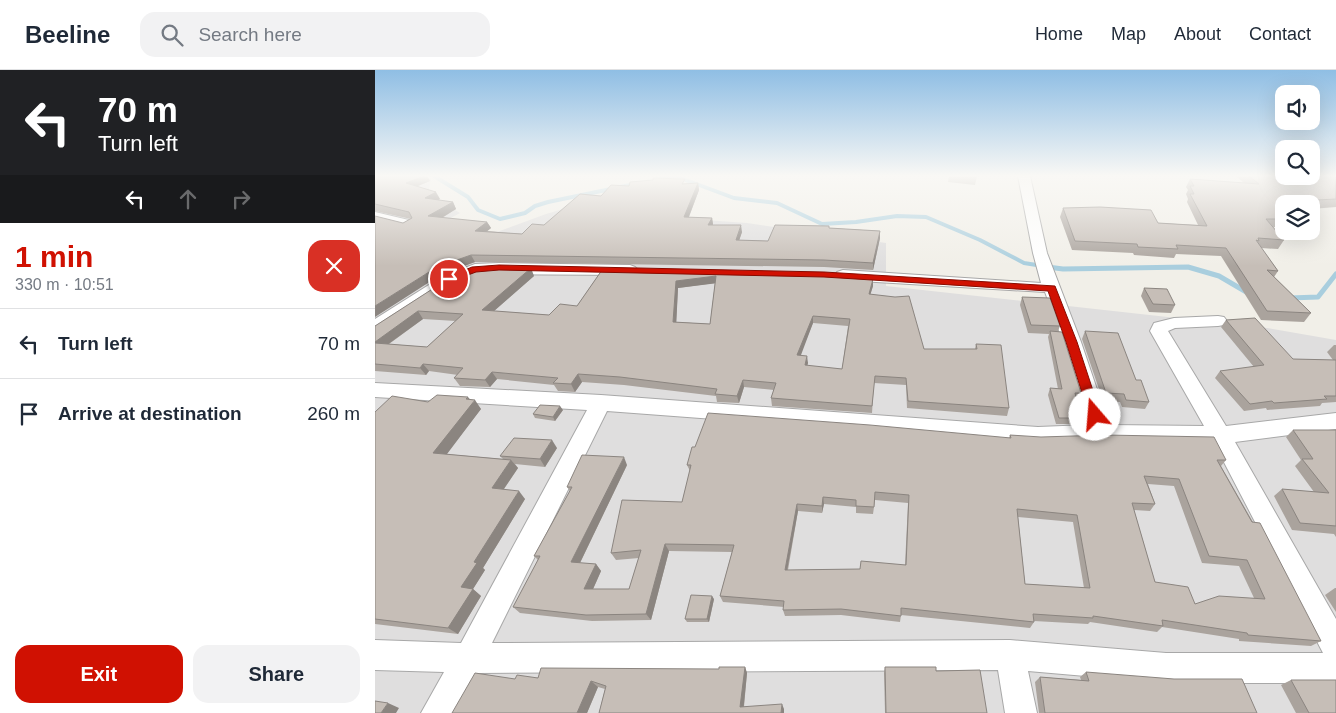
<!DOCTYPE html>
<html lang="en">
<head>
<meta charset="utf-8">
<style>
  body { margin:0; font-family:Helvetica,sans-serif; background:#f2f2f3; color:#1f2937; height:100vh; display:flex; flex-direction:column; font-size:19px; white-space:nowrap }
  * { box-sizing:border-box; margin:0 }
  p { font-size:16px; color:#747a83 }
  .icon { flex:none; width:28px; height:28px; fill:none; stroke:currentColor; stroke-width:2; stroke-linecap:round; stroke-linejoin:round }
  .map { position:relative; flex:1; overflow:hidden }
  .panel { display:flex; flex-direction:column; background:#fff; width:375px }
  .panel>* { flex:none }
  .hud { background:#202124; color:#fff; overflow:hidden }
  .buttons { position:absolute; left:900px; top:15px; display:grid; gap:10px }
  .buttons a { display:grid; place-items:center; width:45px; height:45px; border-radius:10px; background:#fff; box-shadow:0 5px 20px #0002; font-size:25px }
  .pin { position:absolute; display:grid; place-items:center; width:42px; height:42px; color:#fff; margin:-21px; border:2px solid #fff; border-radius:50%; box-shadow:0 1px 5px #0007 }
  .me { position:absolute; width:55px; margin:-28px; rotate:342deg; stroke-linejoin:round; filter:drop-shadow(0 0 4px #0008) }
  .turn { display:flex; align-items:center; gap:18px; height:105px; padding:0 15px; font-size:22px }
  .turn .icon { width:65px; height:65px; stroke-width:2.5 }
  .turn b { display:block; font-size:35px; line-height:42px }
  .lanes { display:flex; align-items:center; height:48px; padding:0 15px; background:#0003; justify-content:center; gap:25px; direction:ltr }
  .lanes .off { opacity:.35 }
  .round { display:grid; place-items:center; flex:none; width:52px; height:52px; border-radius:15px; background:#f2f2f3 }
  .overview { display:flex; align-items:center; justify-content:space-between; height:85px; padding:0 15px }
  h1 { font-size:30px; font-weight:700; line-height:38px; color:#d01102 }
  .cta { display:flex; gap:10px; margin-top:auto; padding:10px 15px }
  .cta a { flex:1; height:58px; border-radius:15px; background:#d01102; color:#fff; font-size:20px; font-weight:700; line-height:58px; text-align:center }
  .cta a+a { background:#f2f2f3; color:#1f2937 }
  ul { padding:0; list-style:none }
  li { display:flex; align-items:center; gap:15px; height:70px; padding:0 15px; border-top:1px solid #e0e1e3 }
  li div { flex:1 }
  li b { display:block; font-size:19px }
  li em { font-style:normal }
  header { display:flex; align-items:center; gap:30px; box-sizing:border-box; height:70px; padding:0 25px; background:#fff; border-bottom:1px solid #e0e1e3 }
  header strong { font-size:24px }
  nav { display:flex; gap:28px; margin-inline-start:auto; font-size:18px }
  .search { width:350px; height:45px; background:#f2f2f3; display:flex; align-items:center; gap:12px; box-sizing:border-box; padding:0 18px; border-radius:15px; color:#747a83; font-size:19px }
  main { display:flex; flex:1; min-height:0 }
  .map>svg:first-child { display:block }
  .residential { fill:#dfdede }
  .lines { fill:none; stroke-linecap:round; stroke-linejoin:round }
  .stream-far1 { stroke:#a9cede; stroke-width:4 }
  .stream { stroke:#a9cede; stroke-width:5 }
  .minor-casing { stroke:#a8a8a8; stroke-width:2 }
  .minor { fill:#fff; fill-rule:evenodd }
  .wall { fill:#aaa39d; fill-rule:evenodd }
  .shaded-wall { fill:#8b8580 }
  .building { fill:#c6beb7; stroke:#8b8580; fill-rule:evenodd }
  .route { fill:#d01102; stroke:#870b01 }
</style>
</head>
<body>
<header>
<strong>Beeline</strong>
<div class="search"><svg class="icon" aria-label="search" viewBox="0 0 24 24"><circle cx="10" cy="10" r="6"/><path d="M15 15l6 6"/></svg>Search here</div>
<nav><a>Home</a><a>Map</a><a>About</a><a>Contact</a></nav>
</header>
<main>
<section class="panel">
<div class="hud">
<div class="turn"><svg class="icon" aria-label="left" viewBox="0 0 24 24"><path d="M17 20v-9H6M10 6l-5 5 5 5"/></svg><div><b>70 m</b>Turn left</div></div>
<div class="lanes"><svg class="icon" aria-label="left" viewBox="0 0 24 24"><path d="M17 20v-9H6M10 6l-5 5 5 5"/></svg><svg class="icon off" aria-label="ahead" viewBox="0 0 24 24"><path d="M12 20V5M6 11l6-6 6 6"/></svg><svg class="icon off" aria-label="right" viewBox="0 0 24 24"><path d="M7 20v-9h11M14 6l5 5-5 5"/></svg></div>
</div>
<div class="overview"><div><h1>1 min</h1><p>330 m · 10:51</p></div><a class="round" style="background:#d93025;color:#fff"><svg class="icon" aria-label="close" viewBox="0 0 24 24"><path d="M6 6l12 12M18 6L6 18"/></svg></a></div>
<ul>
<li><svg class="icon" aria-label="left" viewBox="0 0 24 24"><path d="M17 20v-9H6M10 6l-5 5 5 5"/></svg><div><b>Turn left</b></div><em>70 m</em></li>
<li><svg class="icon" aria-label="arrive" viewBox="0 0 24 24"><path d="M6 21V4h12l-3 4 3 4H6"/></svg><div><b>Arrive at destination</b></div><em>260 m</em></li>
</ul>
<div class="cta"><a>Exit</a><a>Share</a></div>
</section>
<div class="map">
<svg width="961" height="643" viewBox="0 0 961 643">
  <rect width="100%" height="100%" fill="#f1efe8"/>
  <polygon class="residential" points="0,106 46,106 56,109 53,124 85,143 57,158 122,162 171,144 205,134 315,149 372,153 511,173 511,216 892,258 961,270 961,643 0,643"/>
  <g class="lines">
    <g class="stream-far1">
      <polyline points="59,106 93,127 103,140 125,149 150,143 160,136 173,132 260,114"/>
      <polyline points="282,109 300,106 359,128 402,133 447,154 481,152 522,146 551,147 605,170 649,193 674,197"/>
    </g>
    <g class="stream">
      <polyline points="665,196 688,199 813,197 844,206 873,223"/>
      <polyline points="915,228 943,227 961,204"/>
    </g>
    <defs>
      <g id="minor">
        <path d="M643,106H655L672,183L706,272L734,355L829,356L775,261L779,253L799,248L843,246L849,247L852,251L849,255L843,256L800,258L793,261L851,356L961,343V359L860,372L961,549V613H791L653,601L662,643H630L623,600L102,603L80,643H46L69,602L0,600V570L86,573L212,340L0,327V313L226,325L663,357L713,355L688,272L670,222L468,210L462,208L460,205L462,202L468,200L666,213L658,183ZM232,341L663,373L726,371L839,373L948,583H791L635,570L117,573Z"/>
        <polygon points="0,142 38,151 40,154 33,158 0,150"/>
        <polygon points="124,193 255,195 260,197 263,200 260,203 255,205 102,204 80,212 6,261 0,263 0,249 68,206 100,194"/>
      </g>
    </defs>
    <use href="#minor" class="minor-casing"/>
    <use href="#minor" class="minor"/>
  </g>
  <g class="wall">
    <polygon points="0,106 52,106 55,111 43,116 65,129 62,130 78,132 81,139 67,148 112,152 116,158 112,161 147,164 169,155 226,126 254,116 323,113 324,120 314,147 337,148 338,155 367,162 364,170 393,171 454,158 505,161 505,168 498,200 449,197 100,192 67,204 28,153 36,149 0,141"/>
    <polygon points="574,106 602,106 600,115 573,112"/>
    <polygon points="861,106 961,106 961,137 936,139 936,134 909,134 909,157 898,157 909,170 903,179 886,178 903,201 899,207 936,243 929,252 886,250 846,186 801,184 799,188 759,185 758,183 697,180 685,147 688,138 783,153 823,155 812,132 813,129 811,124 813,120 811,117 815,109 869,113"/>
    <polygon points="936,143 944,149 938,157 936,157"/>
    <path d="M227,200L495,209L498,216L495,225L549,279H600L601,274L634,338L632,346L532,338L531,315L499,313L497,343L397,336L396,328L399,320L369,317L364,333L342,332L341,326L249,315L207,312L200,322L183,321L179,315L122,309L115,317L85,316L79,308L83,305L54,301L51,305L0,301V256L76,207L159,206L119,241L174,245L202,236ZM340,213L335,254L301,252L303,218ZM48,249L81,251L52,277L14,274ZM438,253L473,256L467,299L432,296L433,293L425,285Z"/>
    <polygon points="769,218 800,235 796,243 774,242 766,226"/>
    <polygon points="647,227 685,256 683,261 706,323 703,329 702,329 706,348 704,354 681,354 673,325 675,318 683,319 673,267 674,264 653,263 645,235"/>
    <polygon points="851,250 918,289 958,290 952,282 959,275 961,275 961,332 947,333 945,336 892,340 891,338 869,341 840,308 845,301 879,297 846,257"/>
    <polygon points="710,261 761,310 774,332 770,339 747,337 745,332 728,331 707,269"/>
    <polygon points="96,330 106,339 71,384 128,389 125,386 182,378 170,397 140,394 143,398 129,419 150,429 108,498 110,500 98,519 106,526 83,564 0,554 0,342 53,332"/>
    <polygon points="188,340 180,351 160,348 158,344"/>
    <polygon points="918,360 961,360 961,467 959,464 917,460 899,426 907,419 939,422 920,396 926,390 911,367"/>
    <path d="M635,365L851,390L846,396L946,571L936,576L864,571V569L787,557L782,562L715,552L713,554L659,551V552L655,558L526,545L525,552L466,545L410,546L408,540L409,537L348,532L345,526L357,482L294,481L276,550L217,551L145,543L138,537L163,490L159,486L195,421L192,417L252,395L205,493L221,494L226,501L218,519H254L264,488L241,490L236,483L307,432L315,401L312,395L634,368ZM773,414L799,416L827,493L864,496L879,528L820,534L780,512L759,440L775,441L780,434ZM500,430L533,433L530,495L485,499L413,500L423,441L447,443L449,434L481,437V443L498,444ZM643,447L698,452L709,518L650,514Z"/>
    <polygon points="960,518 961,518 961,542 950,525"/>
    <polygon points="339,529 334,552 312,552 310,549"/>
    <polygon points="370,597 372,603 369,637 409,639 409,643 224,643 230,619 223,617 212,643 77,643 140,609 344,599"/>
    <polygon points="510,597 561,601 612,643 510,643 509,603"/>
    <polygon points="711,602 882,643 664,643 660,612 665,607 706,610 705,607"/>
    <polygon points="916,610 961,643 921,643 906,615"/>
  </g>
  <g class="shaded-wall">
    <polygon points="49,106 52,106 55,111 35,119 31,113"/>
    <polygon points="323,113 324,120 311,154 309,147"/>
    <polygon points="61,122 65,129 54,135 50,128"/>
    <polygon points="78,132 81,139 58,153 53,146"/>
    <polygon points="337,148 338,154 335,162 333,155"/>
    <polygon points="112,152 116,158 104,168 100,161"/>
    <polygon points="366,155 367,162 362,177 361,170"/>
    <polygon points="505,161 505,168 498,200 498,193"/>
    <polygon points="96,185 100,192 67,204 0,247 0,236 62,197"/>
    <polygon points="156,198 159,206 111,248 107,240"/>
    <polygon points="341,206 343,213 303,218 301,259 298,252 301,211"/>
    <polygon points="498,209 498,216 493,232 494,224"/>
    <polygon points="43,241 48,249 5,280 0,274 0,272"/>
    <polygon points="438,246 438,253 423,293 422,285"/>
    <polygon points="432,286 433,293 430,303 430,295"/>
    <polygon points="48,294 54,301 51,305 45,298"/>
    <polygon points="117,302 122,309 115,317 110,310"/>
    <polygon points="203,304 207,312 200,322 196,314"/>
    <polygon points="368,310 369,317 364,333 362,326"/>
    <polygon points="93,327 98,333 100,330 106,339 66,392 58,383"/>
    <polygon points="185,336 188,340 180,351 178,347"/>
    <polygon points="177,370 182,378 170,397 165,389"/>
    <polygon points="249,387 252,395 202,499 196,492"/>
    <polygon points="136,390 143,398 124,426 117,418"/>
    <polygon points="144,421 150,429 108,498 110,500 98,519 106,526 83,564 73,558 86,517 99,492"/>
    <polygon points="448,427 449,434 447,443 447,436"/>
    <polygon points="422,434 423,441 411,506 410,500"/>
    <polygon points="290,474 294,481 276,550 271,544"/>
    <polygon points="221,494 226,501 215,526 209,519"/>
    <polygon points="337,526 339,529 334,552 332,549"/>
    <polygon points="370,597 372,603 368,643 365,637"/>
    <polygon points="216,611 223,617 212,643 202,643"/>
    <polygon points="13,633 24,638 21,643 6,643"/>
    <polygon points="407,634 409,639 409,643 406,643"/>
  </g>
  <g class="building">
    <polygon points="0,106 49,106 31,113 61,122 50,128 78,132 53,146 112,152 100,161 147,164 157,154 169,155 205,124 226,126 236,115 254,116 255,112 278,110 278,108 310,109 307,114 323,113 309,147 337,148 333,155 366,155 361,170 393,171 400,155 454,156 454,158 505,161 498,193 449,190 96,185 62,197 0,236 0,146 28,153 37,148 34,142 0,134"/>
    <polygon points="874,106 961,106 961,129 922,131 925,134 909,134 909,149 891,149 909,170 883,168 884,171 881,170 903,201 892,200 936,243 892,241 851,178 801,175 803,179 763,177 762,174 700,171 688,138 725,137 776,140 783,153 832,156 815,124 819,124 815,116 819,116 815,109 884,114"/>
    <polygon points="936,143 944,149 936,149"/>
    <path d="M156,198L107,240L174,245L185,234L202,236L227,200L449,204L495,206V209H498L494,224L520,227L534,226L549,279H602L601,274L626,275L634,338L533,331L531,308L500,306L497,336L396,328L401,313L368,310L362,326L340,324L342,319L245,307L203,304L196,314L178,313L183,308L117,302L110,310L79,308L88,298L48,294L45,298L0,294V273L52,277L88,244L43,241L0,272V256L76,207L98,199ZM341,206L335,254L298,252L301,211ZM438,246L475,249L467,299L430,295L432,286L422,285Z"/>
    <polygon points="769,218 792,219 800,235 778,234"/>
    <polygon points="647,227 675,228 685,256 656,255"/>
    <polygon points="880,248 918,289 961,290 961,326 949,326 952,329 899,333 897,331 875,334 845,301 889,295 851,250"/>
    <polygon points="675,261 687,262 706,323 700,323 706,348 684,348 675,318 687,319"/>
    <polygon points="710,261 743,263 761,310 766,310 774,332 751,330 749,324 731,323"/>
    <polygon points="62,325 93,327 91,329 100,330 58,383 136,390 117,418 144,421 99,492 102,493 86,517 98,519 73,558 0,549 0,342 17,326 53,332"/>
    <polygon points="165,335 185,336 178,347 158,344"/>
    <path d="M333,343L495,355L636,368L635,365L666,367L730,365L839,367L851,390H842L877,452L885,453L946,571L873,565L872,563L787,550L788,556L718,546V548L658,544L659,552L526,538V546L466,539L408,540L409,531L345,526L359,475L290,474L271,544L211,545L138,537L165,486H159L197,417H192L207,385L249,387L196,492L221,494L209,519H254L266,480L236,483L247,430L307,432L316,395H312L317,377H320ZM769,406L804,409L834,486L872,490L890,529L844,526L820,534L813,517L780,512L757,433L780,434ZM500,422L534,425L531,495L486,491L485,499L410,500L422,434L447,436L448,427L481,430V436L499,437ZM642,439L702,445L715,518L650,514Z"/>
    <polygon points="918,360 961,360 961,456 925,453 907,419 954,423 927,389 938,389"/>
    <polygon points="139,368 177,370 165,389 125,386"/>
    <polygon points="316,525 337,526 332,549 310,549"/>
    <polygon points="344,597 370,597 365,637 407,634 406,643 224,643 231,616 216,611 202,643 77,643 100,603 140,609 142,605 163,608 166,598 344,599"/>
    <polygon points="510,597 561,597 561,601 605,600 612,643 511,643"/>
    <polygon points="711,602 799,609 867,609 882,643 670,643 665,607 714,611"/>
    <polygon points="916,610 961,610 961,643 934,643"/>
    <polygon points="0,631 13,633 6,643 0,643"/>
  </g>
  <linearGradient id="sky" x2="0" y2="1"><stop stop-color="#8fbee4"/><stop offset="0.54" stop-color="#f9f8f5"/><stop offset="1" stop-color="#f9f8f5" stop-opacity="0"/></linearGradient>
  <rect width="961" height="196" fill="url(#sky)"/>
  <polygon class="route" points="124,195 449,202 680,216 702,272 726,345 720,349 714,345 691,272 673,221 449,207 124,200 101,202 74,212 69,209 97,197"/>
</svg>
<div class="buttons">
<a><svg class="icon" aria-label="sound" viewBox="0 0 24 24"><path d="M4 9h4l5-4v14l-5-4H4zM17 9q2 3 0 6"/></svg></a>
<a><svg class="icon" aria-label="search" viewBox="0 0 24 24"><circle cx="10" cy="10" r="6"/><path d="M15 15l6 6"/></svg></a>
<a><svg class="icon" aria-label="layers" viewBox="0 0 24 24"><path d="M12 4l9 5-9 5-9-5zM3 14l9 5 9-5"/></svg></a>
</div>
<div class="pin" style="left:74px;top:209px;background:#d93025"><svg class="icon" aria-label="arrive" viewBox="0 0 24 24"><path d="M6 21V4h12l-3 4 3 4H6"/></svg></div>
<svg class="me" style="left:720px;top:345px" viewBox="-20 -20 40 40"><circle r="19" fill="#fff"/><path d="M0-13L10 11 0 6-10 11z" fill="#d01102"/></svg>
</div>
</main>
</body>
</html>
